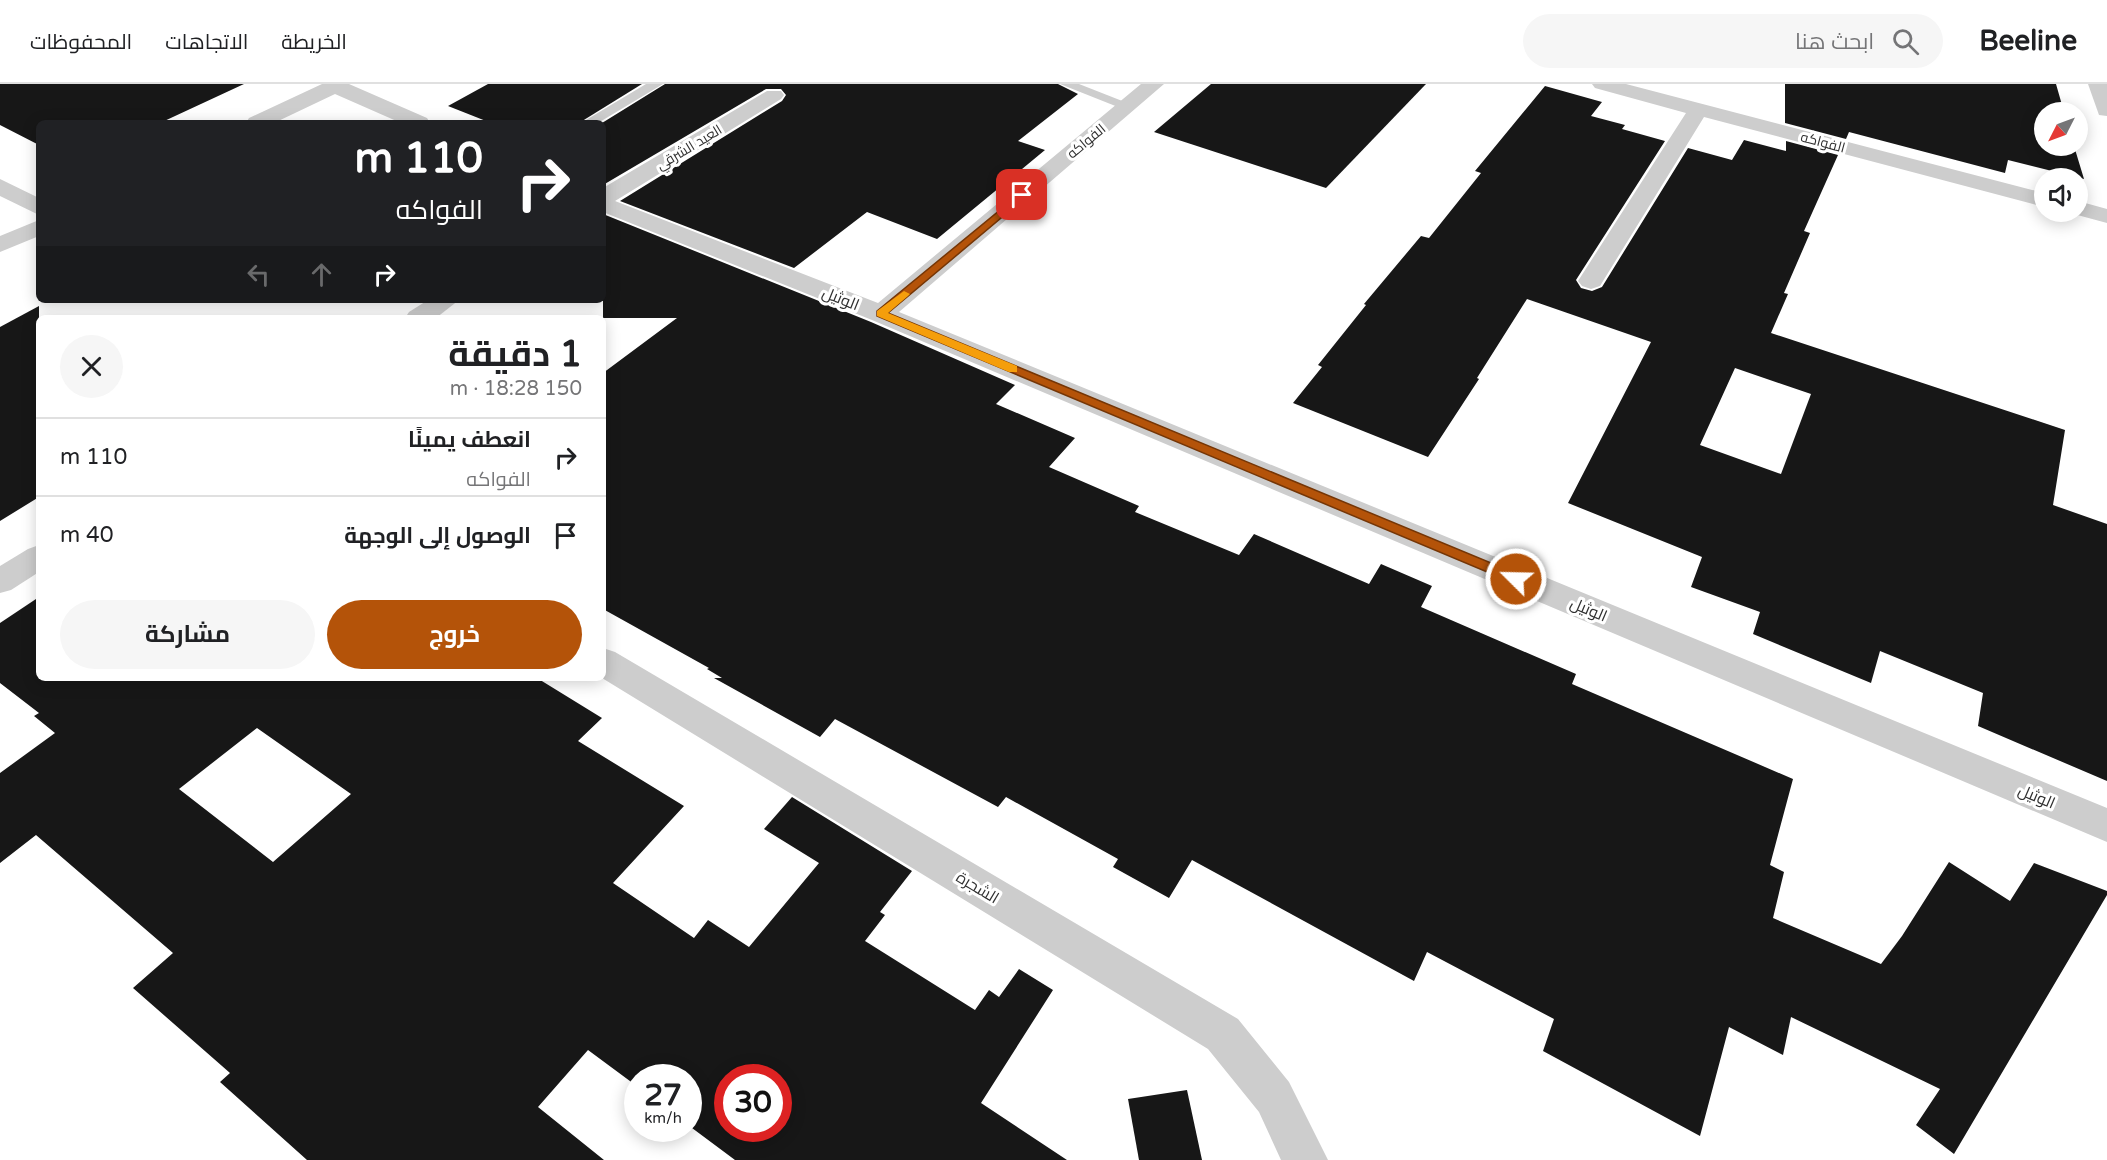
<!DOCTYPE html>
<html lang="ar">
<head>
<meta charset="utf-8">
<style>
  body { margin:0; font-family:"Varela Round",Cairo,sans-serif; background:#f6f6f6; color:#202124; direction:rtl; height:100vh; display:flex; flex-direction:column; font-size:22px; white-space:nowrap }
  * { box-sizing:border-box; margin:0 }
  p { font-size:20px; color:#757577 }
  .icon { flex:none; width:33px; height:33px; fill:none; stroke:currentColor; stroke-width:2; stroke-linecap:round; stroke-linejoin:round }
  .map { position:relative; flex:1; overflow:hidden; direction:ltr }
  .side { position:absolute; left:36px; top:231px; width:570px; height:366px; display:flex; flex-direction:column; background:#fff; border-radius:9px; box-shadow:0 3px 15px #0003; direction:rtl }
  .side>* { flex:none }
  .banner { position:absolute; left:36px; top:36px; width:570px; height:183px; border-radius:9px; box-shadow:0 3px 15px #0003; direction:rtl; background:#202124; color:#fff; overflow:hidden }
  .needle { width:39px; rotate:228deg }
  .tools { position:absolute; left:2034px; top:18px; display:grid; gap:12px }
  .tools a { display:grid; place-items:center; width:54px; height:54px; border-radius:50%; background:#fff; box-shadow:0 3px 15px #0003; font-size:30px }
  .speed { position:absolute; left:624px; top:980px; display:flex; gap:12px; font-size:30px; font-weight:700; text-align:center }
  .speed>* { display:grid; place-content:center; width:78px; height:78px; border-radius:50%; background:#fff; box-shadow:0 3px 15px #0003; line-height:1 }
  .speed small { font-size:15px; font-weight:400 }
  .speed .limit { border:9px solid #d22; background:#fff; color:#111 }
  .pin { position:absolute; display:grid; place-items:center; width:51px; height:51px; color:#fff; margin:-26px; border-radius:12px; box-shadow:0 3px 9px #0006 }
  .me { position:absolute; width:66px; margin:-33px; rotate:293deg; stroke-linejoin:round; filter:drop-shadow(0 0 4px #0008) }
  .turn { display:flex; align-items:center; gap:21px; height:126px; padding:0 24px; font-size:27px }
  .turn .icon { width:78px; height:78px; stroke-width:2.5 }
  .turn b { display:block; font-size:42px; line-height:51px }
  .lanes { display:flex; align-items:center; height:57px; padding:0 24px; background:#0003; justify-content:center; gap:30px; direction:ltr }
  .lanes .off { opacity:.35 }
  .round { display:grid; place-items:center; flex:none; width:63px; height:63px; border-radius:32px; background:#f6f6f6 }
  .overview { display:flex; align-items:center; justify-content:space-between; height:102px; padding:0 24px }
  h1 { font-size:36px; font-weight:700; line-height:45px }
  .cta { display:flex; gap:12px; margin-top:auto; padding:12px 24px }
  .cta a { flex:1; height:69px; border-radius:36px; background:#b45309; color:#fff; font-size:24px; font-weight:700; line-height:69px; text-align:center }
  .cta a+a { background:#f6f6f6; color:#202124 }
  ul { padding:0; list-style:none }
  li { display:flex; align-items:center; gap:18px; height:78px; padding:0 24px; border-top:2px solid #e0e0e0 }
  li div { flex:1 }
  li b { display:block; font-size:22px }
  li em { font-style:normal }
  header { display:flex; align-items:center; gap:36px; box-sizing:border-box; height:84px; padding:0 30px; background:#fff; border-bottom:2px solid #e0e0e0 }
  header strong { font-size:28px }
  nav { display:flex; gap:33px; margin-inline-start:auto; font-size:21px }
  .search { width:420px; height:54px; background:#f6f6f6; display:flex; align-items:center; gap:15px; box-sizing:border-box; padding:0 21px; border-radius:33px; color:#757577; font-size:22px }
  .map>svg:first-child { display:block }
  .building { fill:#171717; fill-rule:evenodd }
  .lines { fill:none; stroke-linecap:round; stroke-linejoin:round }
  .service { fill:#cdcdcd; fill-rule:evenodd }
  .minor { fill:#cdcdcd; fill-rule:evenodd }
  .route { fill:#b45309; stroke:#753606; stroke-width:1.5 }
  .slow { fill:#f59e0b }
  .labels { text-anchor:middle; stroke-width:6; stroke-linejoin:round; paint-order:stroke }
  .far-street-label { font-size:14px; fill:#303030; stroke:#fff }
  .street-label { font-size:16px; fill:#303030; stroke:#fff }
</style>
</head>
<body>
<header>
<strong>Beeline</strong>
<div class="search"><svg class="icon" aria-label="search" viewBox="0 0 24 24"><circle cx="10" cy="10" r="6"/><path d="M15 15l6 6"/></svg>ابحث هنا</div>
<nav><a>الخريطة</a><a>الاتجاهات</a><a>المحفوظات</a></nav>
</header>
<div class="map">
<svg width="2107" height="1076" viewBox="0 0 2107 1076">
  <rect width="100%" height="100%" fill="#fff"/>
  <g class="building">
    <polygon points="0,0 244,0 160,39 39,39 39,61 0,41"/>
    <polygon points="488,0 642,0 579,39 491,39 448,22"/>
    <polygon points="665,0 1058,0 1078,10 1018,57 1045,66 937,155 867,128 794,184 620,117 782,17 786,11 781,5 766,5 603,101 602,39"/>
    <polygon points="1211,0 1426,0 1326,104 1154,48"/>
    <polygon points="1785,0 2056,0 2064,28 2044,28 2044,62 2074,62 2084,95 2008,76 2005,89 1849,48 1846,55 1785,39"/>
    <path d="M1545,2L1602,18L1591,32L1625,41L1622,45L1665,57L1576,196L1581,204L1592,207L1602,203L1688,64L1732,76L1744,56L1786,67V57L1838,71L1804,147L1810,149L1784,209L1788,210L1771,249L2065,346L2053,421L2107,440V697L1978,642L1983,609L1880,567L1871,599L1753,550L1760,528L1691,503L1702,473L1568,419L1651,258L1527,215L1477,294L1479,295L1428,373L1293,319L1322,283L1318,281L1366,221L1364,220L1421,152L1429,154L1481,89L1475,87ZM1735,284L1811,310L1781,390L1700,361Z"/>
    <polygon points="603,130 871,238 1015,301 996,320 1075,354 1049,383 1139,422 1135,428 1239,471 1254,450 1369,500 1381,480 1432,502 1421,523 1576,590 1572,600 1793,695 1770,781 1784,788 1773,834 1881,880 1902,852 1949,778 2010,817 2034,779 2107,807 2107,811 1954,1070 1916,1041 1940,1005 1791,933 1783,971 1729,943 1700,1052 1543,967 1554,935 1427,868 1414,897 1192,776 1169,814 1113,783 1118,775 1006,713 998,723 835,635 820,653 714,594 722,594 707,585 709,584 603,525 603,289 677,234 603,234"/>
    <polygon points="39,222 39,413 0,437 0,243"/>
    <path d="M39,513V594H537L602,634L578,657L684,722L613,799L694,854L708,836L749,863L819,779L764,745L792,713L912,787L880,828L885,831L865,857L975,926L989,906L999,913L1019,885L1053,906L981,1019L1067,1076H735L688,1041V993H638V1003L588,966L538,1023L604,1076H307L220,998L230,989L133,904L173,869L36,751L0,779V689L55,649L34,632L39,629L0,599V539ZM257,644L351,710L273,778L179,705ZM728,993H778V1044H728Z"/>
    <polygon points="1187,1006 1202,1076 1139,1076 1128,1015"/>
  </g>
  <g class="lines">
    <g class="service">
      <polygon points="646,0 663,0 598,39 581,39"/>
      <polygon points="1060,0 1079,0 1135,22 1133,25 1123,25"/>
    </g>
    <g class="minor">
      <polygon points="322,0 349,0 427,34 430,39 401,39 335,10 274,39 246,39 249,34"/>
      <polygon points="1141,0 1164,0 899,228 2107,724 2107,758 872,236 603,128 603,104 767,7 781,7 784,11 781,15 615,117 878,219"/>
      <polygon points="1592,0 1626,0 2044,109 2044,123 1704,33 1600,202 1591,205 1582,202 1578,197 1686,29 1595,4"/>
      <polygon points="2088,0 2107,0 2107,32 2099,31"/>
      <polygon points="0,95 39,114 39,131 0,112"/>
      <polygon points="2078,117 2107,125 2107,139 2070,129 2078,128"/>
      <polygon points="39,136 39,152 0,168 0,152"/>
      <polygon points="428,216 459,216 436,234 405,234 409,228"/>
      <polygon points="39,461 39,488 11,506 0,509 0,482 28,465"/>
      <polygon points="603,564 615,568 1238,935 1289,998 1328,1076 1281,1076 1259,1028 1208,965 602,594"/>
    </g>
  </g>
  <polygon class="route" points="1022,108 1027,111 1026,113 888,229 1520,491 1520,498 1511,498 877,232 877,227"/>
  <polygon class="slow" points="904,207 910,210 908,212 888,229 1017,282 1017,288 1009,288 877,232 877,227"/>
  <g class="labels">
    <g class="far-street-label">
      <text transform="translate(1086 57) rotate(-40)" y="5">الفواكه</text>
      <text transform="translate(1823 58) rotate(15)" y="5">الفواكه</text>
      <text transform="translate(689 63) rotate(-31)" y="5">العيد الشرقي</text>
    </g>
    <g class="street-label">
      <text transform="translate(841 214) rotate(22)" y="6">الوثيل</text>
      <text transform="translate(1589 525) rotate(23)" y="6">الوثيل</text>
      <text transform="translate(2037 712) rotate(23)" y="6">الوثيل</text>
      <text transform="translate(978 803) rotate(31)" y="6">الشجرة</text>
    </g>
  </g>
</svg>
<div class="tools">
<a><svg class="needle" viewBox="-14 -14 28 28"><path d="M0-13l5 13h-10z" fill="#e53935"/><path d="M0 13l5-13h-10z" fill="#757577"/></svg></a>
<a><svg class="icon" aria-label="sound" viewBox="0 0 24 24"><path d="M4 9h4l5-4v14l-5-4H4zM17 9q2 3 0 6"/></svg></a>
</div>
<div class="speed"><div>27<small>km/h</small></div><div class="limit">30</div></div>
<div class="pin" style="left:1022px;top:111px;background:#d93025"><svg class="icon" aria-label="arrive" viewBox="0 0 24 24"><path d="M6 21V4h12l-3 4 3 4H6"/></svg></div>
<svg class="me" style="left:1516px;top:495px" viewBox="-20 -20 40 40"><circle r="17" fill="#b45309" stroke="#fff" stroke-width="3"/><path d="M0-11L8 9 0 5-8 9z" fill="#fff"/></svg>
<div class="banner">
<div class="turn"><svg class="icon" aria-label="right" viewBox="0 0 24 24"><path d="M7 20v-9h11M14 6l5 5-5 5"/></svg><div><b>110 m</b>الفواكه</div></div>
<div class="lanes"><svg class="icon off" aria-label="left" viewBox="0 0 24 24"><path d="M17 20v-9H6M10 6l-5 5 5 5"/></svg><svg class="icon off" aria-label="ahead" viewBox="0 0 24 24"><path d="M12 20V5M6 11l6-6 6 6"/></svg><svg class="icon" aria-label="right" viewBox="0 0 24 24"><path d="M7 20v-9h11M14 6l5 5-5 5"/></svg></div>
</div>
<section class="side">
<div class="overview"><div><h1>1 دقيقة</h1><p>150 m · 18:28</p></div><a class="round"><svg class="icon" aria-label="close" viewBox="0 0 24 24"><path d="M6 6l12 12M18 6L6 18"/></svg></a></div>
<ul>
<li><svg class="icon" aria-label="right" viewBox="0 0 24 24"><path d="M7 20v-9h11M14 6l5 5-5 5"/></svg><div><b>انعطف يمينًا</b><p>الفواكه</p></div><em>110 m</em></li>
<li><svg class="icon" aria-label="arrive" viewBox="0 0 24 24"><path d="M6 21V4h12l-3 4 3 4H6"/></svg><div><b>الوصول إلى الوجهة</b></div><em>40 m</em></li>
</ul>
<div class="cta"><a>خروج</a><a>مشاركة</a></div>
</section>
</div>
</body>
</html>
